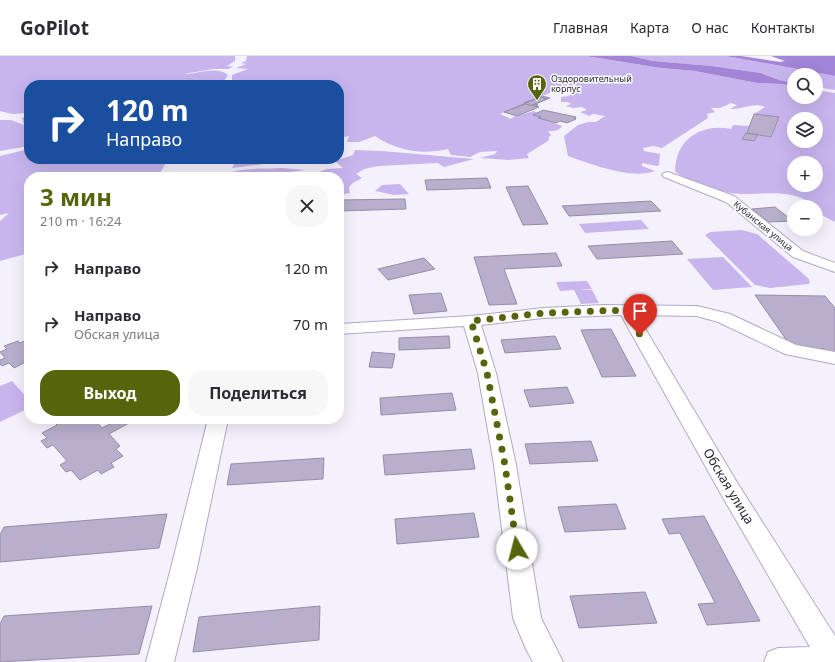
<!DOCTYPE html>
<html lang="ru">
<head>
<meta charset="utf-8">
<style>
  body { margin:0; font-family:"Noto Sans",sans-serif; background:#f7f7f7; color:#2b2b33; height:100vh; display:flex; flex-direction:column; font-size:15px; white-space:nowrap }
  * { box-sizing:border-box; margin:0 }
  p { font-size:13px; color:#7c7c81 }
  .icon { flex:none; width:22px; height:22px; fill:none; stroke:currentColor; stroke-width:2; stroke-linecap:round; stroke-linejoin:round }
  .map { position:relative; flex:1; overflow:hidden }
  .sheet { position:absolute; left:24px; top:116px; width:320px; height:252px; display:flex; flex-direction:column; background:#fff; border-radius:16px; box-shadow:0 4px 16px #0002 }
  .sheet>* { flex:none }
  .hud { position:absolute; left:24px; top:24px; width:320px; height:84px; border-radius:16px; box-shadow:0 4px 16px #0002; background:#1a4fa0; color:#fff; overflow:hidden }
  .buttons { position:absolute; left:787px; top:12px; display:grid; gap:8px }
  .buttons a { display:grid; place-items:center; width:36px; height:36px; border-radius:50%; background:#fff; box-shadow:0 4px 16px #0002; font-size:20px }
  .pin { position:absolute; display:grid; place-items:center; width:34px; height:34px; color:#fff; margin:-41px -17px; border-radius:50% 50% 50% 0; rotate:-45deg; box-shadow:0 0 4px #0007 }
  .pin .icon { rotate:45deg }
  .me { position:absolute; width:44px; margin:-22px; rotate:352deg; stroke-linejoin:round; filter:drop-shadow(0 0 3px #0008) }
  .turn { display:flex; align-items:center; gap:14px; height:84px; padding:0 16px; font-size:18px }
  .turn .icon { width:52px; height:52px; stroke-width:2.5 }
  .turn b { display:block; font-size:28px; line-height:34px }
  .round { display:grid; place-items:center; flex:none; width:42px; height:42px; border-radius:16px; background:#f7f7f7 }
  .headline { display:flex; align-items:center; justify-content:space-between; height:68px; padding:0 16px }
  h1 { font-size:24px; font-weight:700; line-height:30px; color:#56650b }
  .cta { display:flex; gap:8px; margin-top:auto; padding:8px 16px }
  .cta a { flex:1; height:46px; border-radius:16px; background:#56650b; color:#fff; font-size:16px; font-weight:700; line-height:46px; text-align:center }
  .cta a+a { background:#f7f7f7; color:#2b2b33 }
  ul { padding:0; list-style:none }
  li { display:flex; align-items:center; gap:12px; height:56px; padding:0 16px }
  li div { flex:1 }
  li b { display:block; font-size:15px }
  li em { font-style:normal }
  header { display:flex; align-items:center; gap:24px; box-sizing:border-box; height:56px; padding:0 20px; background:#fff; border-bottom:1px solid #e1e1e2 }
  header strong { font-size:19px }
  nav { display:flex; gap:22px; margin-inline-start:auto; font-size:14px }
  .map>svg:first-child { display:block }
  .green { fill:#c8b5ee; fill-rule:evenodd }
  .water { fill:#a285d7 }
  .building { fill:#b7afcb; stroke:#968da8 }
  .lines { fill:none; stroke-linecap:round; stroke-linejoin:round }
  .minor-casing { stroke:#b1a9c5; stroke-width:2 }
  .minor { fill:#fff; fill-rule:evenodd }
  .route { stroke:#56650b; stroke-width:7; stroke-dasharray:0 12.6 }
  .labels { text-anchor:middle; stroke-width:3; stroke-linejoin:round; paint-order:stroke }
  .far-poi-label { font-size:9px; fill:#292631; stroke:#fff; text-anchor:start }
  .far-street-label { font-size:9px; fill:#292631; stroke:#fff }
  .near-street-label { font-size:13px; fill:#292631; stroke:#fff }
</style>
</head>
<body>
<header>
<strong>GoPilot</strong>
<nav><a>Главная</a><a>Карта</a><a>О нас</a><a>Контакты</a></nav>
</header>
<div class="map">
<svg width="835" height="606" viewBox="0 0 835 606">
  <rect width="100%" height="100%" fill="#f4f1fd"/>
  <g class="green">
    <path d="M0,0H235V5L227,10L233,11L228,13H213L183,18C196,19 216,9 228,19L221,29H29V57L12,58L0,55Z"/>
    <path d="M247,0H586L661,12L695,15L757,27L783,28L794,31V41H816V34L835,37V166L816,156V151H812V148C788,130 757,141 730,137C720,135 709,130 700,127C691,124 682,122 675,115C676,83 701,67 731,73L733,69L750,70L743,83L754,85L758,79L751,78L771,81L779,62L754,58L765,51C754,46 741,54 730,53L737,49L731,47L720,52H711L715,56L707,58L708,62L662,92L653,90L643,92L644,95L660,98L659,109L657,110L642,107V110L655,115C631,124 591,108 568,100L564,80L578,69L588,66H596L605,60L593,58L589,60L580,56L587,54L582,51L573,52L566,50L571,48L568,46H561V41L569,40L570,37L563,35H554L500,58L511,63L513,61L534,55L537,57L534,59L541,61L539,62L562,70C558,75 555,75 548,75L551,79L549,81L548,85L527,98L529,102L509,104L480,102L495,98L497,95L480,96L470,101L451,99L448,93C422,99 397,95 375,80L359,86H347L349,80L339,82V29H227L232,25V19L248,13L236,12L246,8L241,7L246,5ZM794,63H816V85H794ZM794,107H816V129H794Z"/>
    <polygon points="631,0 726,0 835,20 835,34 816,31 816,19 794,19 794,27 779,24 761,17 712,10 653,5"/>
    <polygon points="29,58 29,90 0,95 0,64 11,64 24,69 22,62"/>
    <polygon points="29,93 29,103 168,103 159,119 202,121 29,121 29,197 0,205 0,165 9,157 0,159 0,100"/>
    <polygon points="355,94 382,95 474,103 444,111 438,107 378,110 364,113 356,118 362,122 353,127 349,131 350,137 339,139 339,121 307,121 327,113 343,112 335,105 353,99"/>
    <polygon points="237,103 295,103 285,108 264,108 232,112"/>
    <path d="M282,112L305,114L276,118L269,121H220C235,111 264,113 282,112Z"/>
    <polygon points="400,128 409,138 394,139 375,135 382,129"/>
    <polygon points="641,164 649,173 585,177 579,168"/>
    <polygon points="742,174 757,178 808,222 810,226 809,228 770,232 755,229 705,179 710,176"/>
    <polygon points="723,201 752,231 713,234 687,203"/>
    <polygon points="587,225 592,233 578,234 592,234 599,247 581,248 574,234 560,235 556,226"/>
    <polygon points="12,325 29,344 29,352 0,366 0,330"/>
  </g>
  <g class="water">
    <polygon points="586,0 631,0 653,5 712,10 761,17 779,24 794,27 794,31 783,28 757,27 695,15 661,12"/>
    <polygon points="726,0 741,0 780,6 785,5 771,0 835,0 835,20"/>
  </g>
  <g class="building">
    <polygon points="542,40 550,42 535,48 538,49 535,50 524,47"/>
    <polygon points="540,41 547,43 530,50 534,51 516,59 505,56"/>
    <polygon points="525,48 539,51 517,60 504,56"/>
    <polygon points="543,54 576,61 574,62 576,63 567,67 560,65 556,67 538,62 541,61 533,59"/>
    <polygon points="754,58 779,61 771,81 747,77"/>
    <polygon points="746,77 758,79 754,85 742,83"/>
    <polygon points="487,122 491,132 427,134 425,124"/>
    <polygon points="528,130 548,168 523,169 506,131"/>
    <polygon points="405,143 406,153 339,155 339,144"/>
    <polygon points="651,145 661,155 569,160 562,150"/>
    <polygon points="775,151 793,165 769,166 752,153"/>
    <polygon points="672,185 683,198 597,203 588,190"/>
    <polygon points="556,197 562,210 504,213 517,248 489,249 474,201"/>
    <polygon points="424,202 435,213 388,224 378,213"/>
    <polygon points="441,237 447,255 414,258 409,239"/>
    <polygon points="755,239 825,240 835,252 835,298 828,298 824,293 792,292"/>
    <polygon points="611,273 636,320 602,321 581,274"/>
    <polygon points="449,280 450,292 399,294 399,282"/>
    <polygon points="555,280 561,293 505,297 501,284"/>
    <polygon points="29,283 29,308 26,309 24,307 14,312 9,307 2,310 0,308 0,304 5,302 0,296 7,293 4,290 18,285 20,287"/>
    <polygon points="372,296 395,298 392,312 369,311"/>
    <polygon points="567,331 574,347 530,351 524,334"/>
    <polygon points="452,337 456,354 381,359 380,342"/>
    <polygon points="60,363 94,363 102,372 112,367 108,363 125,363 129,367 109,378 120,390 116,393 123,400 111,407 114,411 101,418 98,414 80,424 71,414 66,416 60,409 67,405 53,389 47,392 41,385 47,382 42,377 57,369 54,366"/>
    <polygon points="238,363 293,363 238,366"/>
    <polygon points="591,385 598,405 530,408 525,388"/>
    <polygon points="471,393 475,413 385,419 383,399"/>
    <polygon points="324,402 323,423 227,429 231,408"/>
    <polygon points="616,448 626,473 565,476 558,451"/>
    <polygon points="474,457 479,481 397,488 395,463"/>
    <polygon points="167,458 159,492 0,506 0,479 4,471"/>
    <polygon points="704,460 760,565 707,569 698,548 715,547 680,477 669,478 662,463"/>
    <polygon points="645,536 657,567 579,572 570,540"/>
    <polygon points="152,550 139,598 0,606 0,568 4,560"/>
    <polygon points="320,550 319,584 193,596 199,561"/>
  </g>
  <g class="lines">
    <defs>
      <g id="minor">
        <polygon points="668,116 734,140 803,195 835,207 835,216 793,201 726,146 664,121 662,119 664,117"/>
        <polygon points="604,249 697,250 730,258 796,289 835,296 835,308 785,298 718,266 697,260 637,259 738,428 835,580 835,606 764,606 768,596 778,592 810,591 722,440 621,259 543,262 481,269 496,317 516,409 541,562 563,606 533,606 526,593 513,562 494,409 478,317 464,270 339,278 339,268 471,260 543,252"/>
        <polygon points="208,363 228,363 197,512 174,606 146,606 171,512"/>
      </g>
    </defs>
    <use href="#minor" class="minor-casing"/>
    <use href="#minor" class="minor"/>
  </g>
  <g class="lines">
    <polyline class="route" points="517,493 505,409 487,317 471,265 544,257 626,254 640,279"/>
  </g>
  <defs>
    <symbol id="building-pin" viewBox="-11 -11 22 30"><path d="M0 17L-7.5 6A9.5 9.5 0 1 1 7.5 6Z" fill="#56650b" stroke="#fff"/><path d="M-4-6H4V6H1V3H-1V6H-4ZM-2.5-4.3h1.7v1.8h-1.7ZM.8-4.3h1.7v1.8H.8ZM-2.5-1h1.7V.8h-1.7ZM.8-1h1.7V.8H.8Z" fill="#fff"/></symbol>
  </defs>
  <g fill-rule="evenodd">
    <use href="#building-pin" x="526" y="17" width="22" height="30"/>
  </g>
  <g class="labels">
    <g class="far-poi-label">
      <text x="551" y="26">Оздоровительный<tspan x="551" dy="10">корпус</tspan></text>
    </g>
    <g class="far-street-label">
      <text transform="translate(763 170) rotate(39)" y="3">Кубанская улица</text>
    </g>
    <g class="near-street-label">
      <text transform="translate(729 430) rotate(59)" y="5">Обская улица</text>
    </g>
  </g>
</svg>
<div class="buttons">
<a><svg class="icon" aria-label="search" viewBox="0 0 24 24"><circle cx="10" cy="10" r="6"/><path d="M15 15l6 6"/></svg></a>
<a><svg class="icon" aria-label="layers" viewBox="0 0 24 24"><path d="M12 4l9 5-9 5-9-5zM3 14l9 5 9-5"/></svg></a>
<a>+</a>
<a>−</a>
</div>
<div class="pin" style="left:640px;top:279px;background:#d93025"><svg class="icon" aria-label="arrive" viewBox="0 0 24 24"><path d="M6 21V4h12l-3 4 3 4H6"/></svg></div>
<svg class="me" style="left:517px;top:493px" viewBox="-20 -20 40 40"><circle r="19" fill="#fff"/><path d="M0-13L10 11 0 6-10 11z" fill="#56650b"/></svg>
<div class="hud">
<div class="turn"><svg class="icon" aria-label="right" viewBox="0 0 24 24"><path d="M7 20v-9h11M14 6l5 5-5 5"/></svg><div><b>120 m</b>Направо</div></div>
</div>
<section class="sheet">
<div class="headline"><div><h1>3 мин</h1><p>210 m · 16:24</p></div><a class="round"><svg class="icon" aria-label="close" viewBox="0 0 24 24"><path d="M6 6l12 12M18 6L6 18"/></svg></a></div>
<ul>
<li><svg class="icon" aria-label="right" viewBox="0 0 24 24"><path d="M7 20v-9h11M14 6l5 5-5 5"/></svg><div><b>Направо</b></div><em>120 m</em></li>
<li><svg class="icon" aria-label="right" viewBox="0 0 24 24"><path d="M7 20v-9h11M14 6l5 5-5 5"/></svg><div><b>Направо</b><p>Обская улица</p></div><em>70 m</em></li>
</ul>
<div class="cta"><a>Выход</a><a>Поделиться</a></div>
</section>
</div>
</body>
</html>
